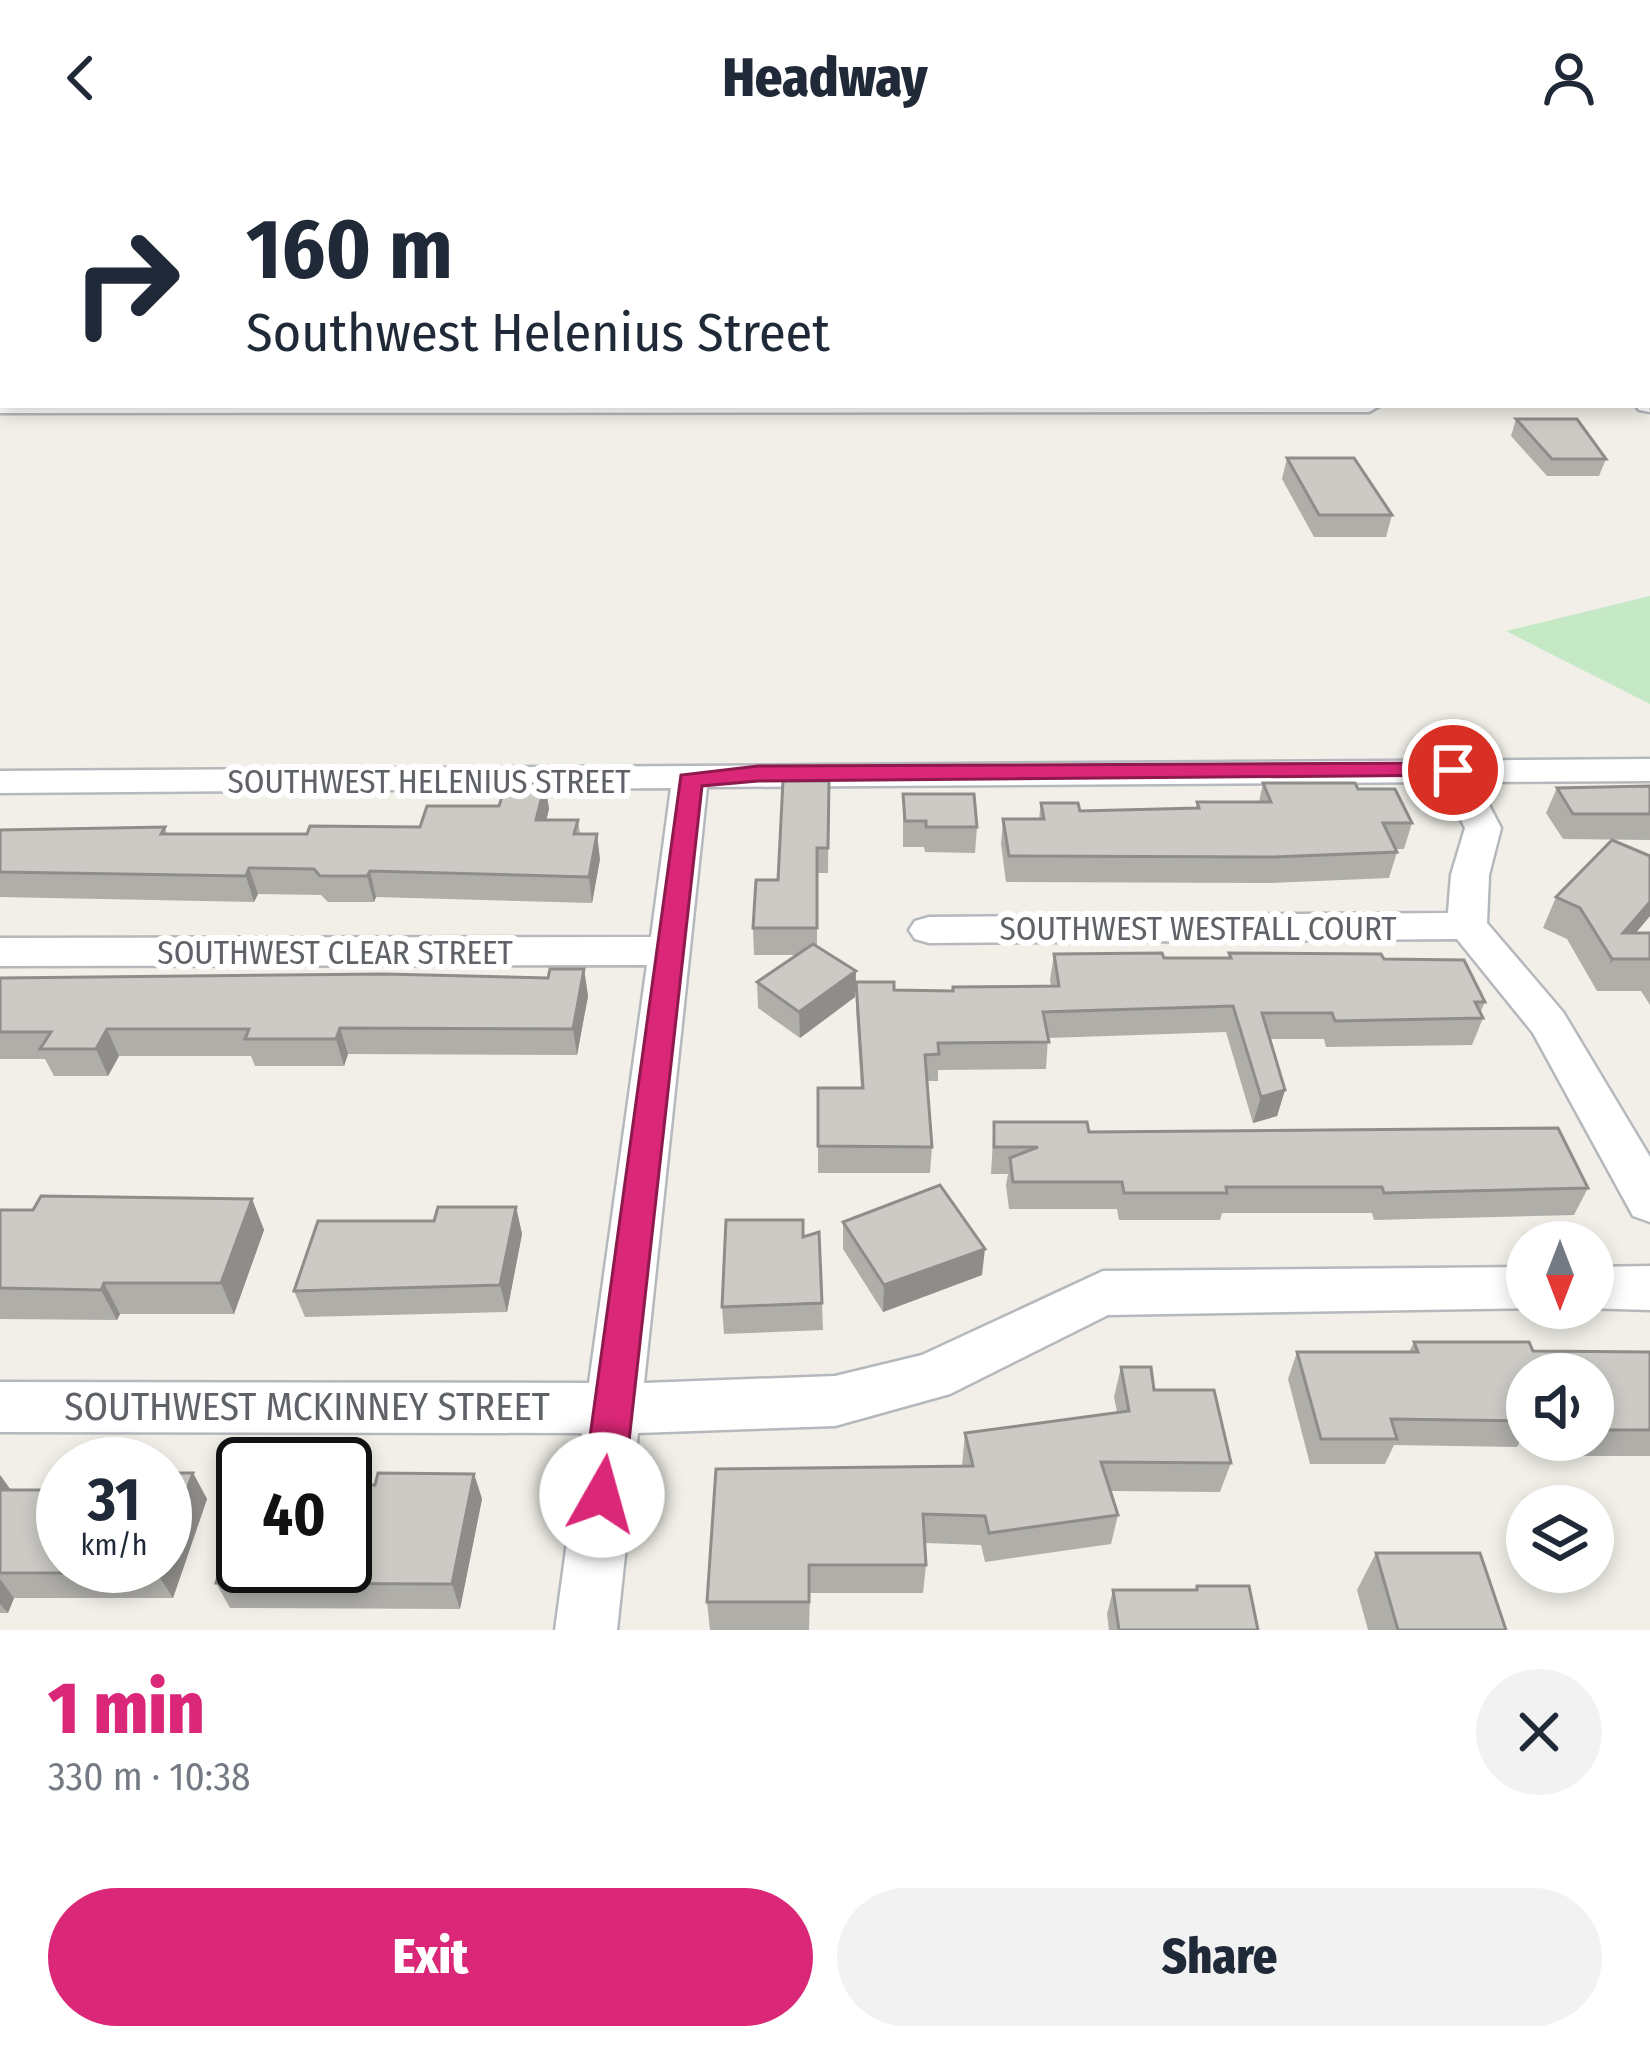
<!DOCTYPE html>
<html lang="en">
<head>
<meta charset="utf-8">
<style>
  body { margin:0; font-family:"Fira Sans Condensed",sans-serif; background:#f2f2f3; color:#1f2937; height:100vh; display:flex; flex-direction:column; font-size:45px; white-space:nowrap }
  * { box-sizing:border-box; margin:0 }
  p { font-size:39px; color:#747a83 }
  .icon { flex:none; width:66px; height:66px; fill:none; stroke:currentColor; stroke-width:2; stroke-linecap:round; stroke-linejoin:round }
  .map { position:relative; height:1474px; overflow:hidden }
  .sheet { display:flex; flex-direction:column; background:#fff; flex:1 }
  .sheet>* { flex:none }
  .hud { position:absolute; left:0px; top:0px; width:1650px; height:252px; box-shadow:0 6px 18px #0003; background:#fff; color:#1f2937; overflow:hidden }
  .needle { width:78px; rotate:180deg }
  .buttons { position:absolute; left:1506px; top:1065px; display:grid; gap:24px }
  .buttons a { display:grid; place-items:center; width:108px; height:108px; border-radius:50%; background:#fff; box-shadow:0 6px 18px #0003; font-size:60px }
  .speed { position:absolute; left:36px; top:1281px; display:flex; gap:24px; font-size:60px; font-weight:700; text-align:center }
  .speed>* { display:grid; place-content:center; width:156px; height:156px; border-radius:50%; background:#fff; box-shadow:0 6px 18px #0003; line-height:1 }
  .speed small { font-size:30px; font-weight:400 }
  .speed .limit { border:6px solid #111; border-radius:18px; background:#fff; color:#111 }
  .pin { position:absolute; display:grid; place-items:center; width:102px; height:102px; color:#fff; margin:-51px; border:6px solid #fff; border-radius:50%; box-shadow:0 3px 12px #0007 }
  .me { position:absolute; width:132px; margin:-66px; rotate:7deg; stroke-linejoin:round; filter:drop-shadow(0 0 9px #0008) }
  .turn { display:flex; align-items:center; gap:42px; height:252px; padding:0 48px; font-size:54px }
  .turn .icon { width:156px; height:156px; stroke-width:2.5 }
  .turn b { display:block; font-size:84px; line-height:102px }
  .round { display:grid; place-items:center; flex:none; width:126px; height:126px; border-radius:63px; background:#f2f2f3 }
  .summary { display:flex; align-items:center; justify-content:space-between; height:204px; padding:0 48px }
  h1 { font-size:72px; font-weight:800; line-height:90px; color:#db2777 }
  .cta { display:flex; gap:24px; margin-top:auto; padding:24px 48px }
  .cta a { flex:1; height:138px; border-radius:72px; background:#db2777; color:#fff; font-size:48px; font-weight:800; line-height:138px; text-align:center }
  .cta a+a { background:#f2f2f3; color:#1f2937 }
  header { display:flex; justify-content:space-between; align-items:center; height:156px; padding:0 48px; background:#fff; font-size:54px; font-weight:800 }
  .map>svg:first-child { display:block }
  .green { fill:#c5e8c5 }
  .lines { fill:none; stroke-linecap:round; stroke-linejoin:round }
  .minor-casing { stroke:#b5b8bc; stroke-width:5 }
  .minor { fill:#fff; fill-rule:evenodd }
  .wall { fill:#afaea9; fill-rule:evenodd }
  .shaded-wall { fill:#8f8d8a }
  .building { fill:#cccac5; stroke:#8f8d8a; stroke-width:3 }
  .route { fill:#db2777; stroke:#8e194d; stroke-width:3 }
  .labels { text-anchor:middle; stroke-width:12; stroke-linejoin:round; paint-order:stroke }
  .street-label { font-size:33px; fill:#5f6368; stroke:#fff }
  .near-street-label { font-size:39px; fill:#5f6368; stroke:#fff }
</style>
</head>
<body>
<header><svg class="icon" aria-label="back" viewBox="0 0 24 24"><path d="M15 5l-7 7 7 7"/></svg>Headway<svg class="icon" aria-label="person" viewBox="0 0 24 24"><circle cx="12" cy="8" r="4"/><path d="M4 21q1-7 8-7t8 7"/></svg></header>
<div class="map">
<svg width="1650" height="1474" viewBox="0 0 1650 1474">
  <rect width="100%" height="100%" fill="#f1efe8"/>
  <g class="green">
    <polygon points="380,0 1173,0 1175,3 377,3"/>
    <polygon points="1650,440 1650,548 1506,475"/>
  </g>
  <g class="lines">
    <defs>
      <g id="minor">
        <polygon points="350,0 367,0 348,3"/>
        <polygon points="1590,0 1621,0 1623,3 1592,3"/>
        <polygon points="1647,3 1650,4 1650,14 1647,13"/>
        <rect x="0" y="25" width="3" height="10"/>
        <rect x="1647" y="60" width="3" height="10"/>
        <polygon points="1647,242 1650,256 1639,254 1635,249 1647,249"/>
        <polygon points="0,243 3,249 1381,249 1369,256 0,257"/>
        <polygon points="1650,603 1650,625 1477,626 1501,672 1489,719 1487,767 1563,856 1650,1001 1650,1066 1633,1060 1533,877 1457,783 929,787 915,783 909,774 915,765 929,761 1448,757 1451,719 1465,672 1442,626 707,631 644,1227 835,1220 922,1199 1103,1115 1527,1111 1527,1152 1535,1152 1108,1159 950,1238 835,1270 638,1277 617,1474 555,1474 582,1277 0,1276 0,1226 589,1227 647,809 0,810 0,782 651,781 671,632 0,637 0,615"/>
        <polygon points="1650,1110 1650,1154 1585,1152 1593,1152 1593,1111"/>
      </g>
    </defs>
    <use href="#minor" class="minor-casing"/>
    <use href="#minor" class="minor"/>
  </g>
  <g class="wall">
    <polygon points="1647,93 1650,96 1650,143 1647,143"/>
    <polygon points="1516,263 1606,303 1599,320 1547,320 1511,280"/>
    <polygon points="1287,302 1392,359 1386,381 1314,381 1282,323"/>
    <polygon points="829,625 828,717 817,717 817,790 856,815 855,841 800,882 758,852 757,826 797,799 754,799 753,772"/>
    <polygon points="1263,627 1358,633 1412,667 1404,693 1395,693 1397,696 1389,722 1267,727 1006,726 1001,688 1003,663 1039,663 1041,647 1080,655 1196,652 1197,646 1259,646"/>
    <polygon points="545,628 549,653 546,664 578,664 580,678 600,703 592,747 376,741 374,746 328,746 321,739 258,738 254,746 0,741 0,674 165,671 167,678 307,678 420,671 499,650"/>
    <polygon points="1650,630 1650,684 1563,683 1546,657 1557,632"/>
    <polygon points="903,638 977,671 975,697 925,696 924,691 903,691"/>
    <polygon points="1556,741 1650,760 1635,777 1650,777 1650,849 1641,835 1597,835 1567,783 1543,772"/>
    <polygon points="1229,797 1384,803 1485,846 1480,857 1483,862 1472,889 1326,891 1324,883 1270,883 1285,934 1277,960 1253,967 1226,876 1048,882 1046,913 938,914 938,925 927,925 932,991 930,1017 818,1017 818,932 861,932 856,852 856,826 894,834 953,835 1051,830 1050,824 1054,798 1164,802 1228,802"/>
    <polygon points="584,813 588,840 577,899 348,898 344,910 255,910 251,900 119,900 108,920 54,920 45,903 0,903 0,822 548,822"/>
    <polygon points="994,966 1089,976 1588,1032 1574,1059 1374,1064 1372,1057 1222,1057 1220,1064 1119,1064 1117,1053 1009,1053 1006,1029 1008,1018 991,1018"/>
    <polygon points="252,1043 264,1074 234,1158 120,1158 117,1164 0,1163 0,1054 33,1054"/>
    <polygon points="516,1051 522,1078 507,1156 305,1161 294,1135 434,1065"/>
    <polygon points="843,1066 982,1119 883,1156 843,1093"/>
    <polygon points="803,1081 822,1147 823,1174 724,1178 722,1151"/>
    <path d="M1414,1186L1533,1195L1650,1196V1300H1582L1575,1285H1520L1517,1291L1394,1289L1385,1308H1310L1288,1223L1297,1196H1409ZM1527,1218H1593V1284H1527Z"/>
    <polygon points="1121,1211 1154,1234 1231,1307 1220,1336 1111,1335 1118,1359 1111,1388 985,1406 981,1389 925,1387 926,1409 923,1437 810,1437 809,1474 710,1474 707,1446 962,1310 965,1277 1117,1256 1114,1241"/>
    <polygon points="193,1317 207,1343 173,1442 14,1442 8,1457 0,1457 0,1319 11,1334 63,1334"/>
    <polygon points="474,1318 482,1343 460,1453 230,1452 216,1427 375,1329"/>
    <polygon points="1376,1397 1506,1474 1368,1474 1357,1434"/>
    <polygon points="1197,1430 1258,1474 1109,1474 1107,1458 1113,1434 1195,1434"/>
  </g>
  <g class="shaded-wall">
    <polygon points="545,628 549,653 540,689 536,664"/>
    <polygon points="597,678 600,703 592,747 589,721"/>
    <polygon points="249,712 258,738 254,746 246,720"/>
    <polygon points="370,715 376,741 374,746 367,720"/>
    <polygon points="1650,746 1650,760 1609,809 1623,777"/>
    <polygon points="584,813 588,840 577,899 573,873"/>
    <polygon points="856,815 855,841 800,882 799,856"/>
    <polygon points="340,872 348,898 344,910 336,883"/>
    <polygon points="107,873 119,900 108,920 96,893"/>
    <polygon points="1285,934 1277,960 1253,967 1261,941"/>
    <polygon points="252,1043 264,1074 234,1158 221,1127"/>
    <polygon points="516,1051 522,1078 507,1156 500,1129"/>
    <polygon points="985,1093 982,1119 883,1156 884,1129"/>
    <polygon points="104,1127 120,1158 117,1164 101,1134"/>
    <polygon points="193,1317 207,1343 173,1442 157,1417 160,1410 165,1410 165,1396"/>
    <polygon points="474,1318 482,1343 460,1453 452,1428"/>
    <polygon points="0,1319 15,1340 0,1349"/>
    <polygon points="0,1423 14,1442 8,1457 0,1448"/>
  </g>
  <g class="building">
    <polygon points="1647,93 1650,96 1650,125 1647,125"/>
    <polygon points="1516,263 1577,263 1606,303 1552,303"/>
    <polygon points="1287,302 1354,302 1392,359 1319,359"/>
    <polygon points="783,625 829,625 828,692 817,692 817,772 753,772 756,724 778,724"/>
    <polygon points="1263,627 1355,627 1358,633 1395,633 1412,667 1383,667 1397,696 1273,701 1009,700 1003,663 1044,663 1041,647 1078,647 1080,655 1199,652 1197,646 1271,646"/>
    <polygon points="506,628 545,628 536,664 578,664 574,678 597,678 589,721 370,715 367,720 320,720 314,713 249,712 246,720 0,716 0,674 165,671 161,678 307,678 310,670 420,671 427,650 499,650"/>
    <polygon points="1650,630 1650,658 1573,658 1557,632"/>
    <polygon points="903,638 974,638 977,671 926,671 926,665 905,665"/>
    <polygon points="1612,684 1650,700 1650,746 1623,777 1650,777 1650,803 1612,803 1580,752 1556,741"/>
    <polygon points="813,788 856,815 799,856 757,826"/>
    <polygon points="1162,797 1164,802 1231,802 1229,797 1381,798 1384,803 1464,804 1485,846 1475,846 1483,862 1335,865 1332,857 1262,857 1285,934 1261,941 1233,850 1043,856 1049,886 938,887 939,898 925,899 932,991 818,990 818,932 863,932 856,826 894,826 894,834 953,835 953,831 1059,830 1054,798"/>
    <polygon points="550,813 584,813 573,873 340,872 336,883 245,883 249,873 107,873 96,893 40,893 51,876 0,876 0,822 385,818 548,822"/>
    <polygon points="994,966 1087,966 1089,976 1558,972 1588,1032 1384,1037 1382,1031 1226,1031 1227,1037 1124,1037 1122,1026 1013,1026 1010,1002 1038,991 994,991"/>
    <polygon points="940,1029 985,1093 884,1129 843,1066"/>
    <polygon points="41,1040 252,1043 221,1127 104,1127 101,1134 0,1132 0,1054 33,1054"/>
    <polygon points="438,1051 516,1051 500,1129 294,1135 318,1065 434,1065"/>
    <polygon points="726,1064 803,1064 803,1081 819,1076 822,1147 722,1151"/>
    <polygon points="1414,1186 1529,1186 1533,1195 1650,1196 1650,1274 1598,1274 1593,1262 1593,1218 1527,1218 1527,1265 1391,1263 1397,1283 1321,1283 1297,1196 1418,1196"/>
    <polygon points="1121,1211 1151,1211 1154,1234 1214,1234 1231,1307 1101,1306 1118,1359 989,1377 985,1360 923,1358 926,1409 809,1409 809,1446 707,1446 716,1313 973,1310 965,1277 1129,1255"/>
    <polygon points="165,1317 193,1317 165,1396"/>
    <polygon points="378,1317 474,1318 452,1428 216,1427 243,1342 243,1410 345,1410 345,1329 375,1329"/>
    <polygon points="0,1334 63,1334 63,1410 160,1410 157,1417 0,1417"/>
    <polygon points="1376,1397 1480,1397 1506,1474 1398,1474"/>
    <polygon points="1197,1430 1249,1430 1258,1474 1119,1474 1113,1434 1197,1434"/>
  </g>
  <polygon class="route" points="1453,607 1462,609 1462,619 758,625 702,630 623,1339 617,1353 602,1359 588,1353 582,1339 681,619 758,610"/>
  <g class="labels">
    <g class="street-label">
      <text x="429" y="637">SOUTHWEST HELENIUS STREET</text>
      <text x="1198" y="784">SOUTHWEST WESTFALL COURT</text>
      <text x="335" y="808">SOUTHWEST CLEAR STREET</text>
    </g>
    <g class="near-street-label">
      <text x="307" y="1264">SOUTHWEST MCKINNEY STREET</text>
    </g>
  </g>
</svg>
<div class="buttons">
<a><svg class="needle" viewBox="-14 -14 28 28"><path d="M0-13l5 13h-10z" fill="#e53935"/><path d="M0 13l5-13h-10z" fill="#747a83"/></svg></a>
<a><svg class="icon" aria-label="sound" viewBox="0 0 24 24"><path d="M4 9h4l5-4v14l-5-4H4zM17 9q2 3 0 6"/></svg></a>
<a><svg class="icon" aria-label="layers" viewBox="0 0 24 24"><path d="M12 4l9 5-9 5-9-5zM3 14l9 5 9-5"/></svg></a>
</div>
<div class="speed"><div>31<small>km/h</small></div><div class="limit">40</div></div>
<div class="pin" style="left:1453px;top:614px;background:#d93025"><svg class="icon" aria-label="arrive" viewBox="0 0 24 24"><path d="M6 21V4h12l-3 4 3 4H6"/></svg></div>
<svg class="me" style="left:602px;top:1339px" viewBox="-20 -20 40 40"><circle r="19" fill="#fff"/><path d="M0-13L10 11 0 6-10 11z" fill="#db2777"/></svg>
<div class="hud">
<div class="turn"><svg class="icon" aria-label="right" viewBox="0 0 24 24"><path d="M7 20v-9h11M14 6l5 5-5 5"/></svg><div><b>160 m</b>Southwest Helenius Street</div></div>
</div>
</div>
<section class="sheet">
<div class="summary"><div><h1>1 min</h1><p>330 m · 10:38</p></div><a class="round"><svg class="icon" aria-label="close" viewBox="0 0 24 24"><path d="M6 6l12 12M18 6L6 18"/></svg></a></div>
<div class="cta"><a>Exit</a><a>Share</a></div>
</section>
</body>
</html>
